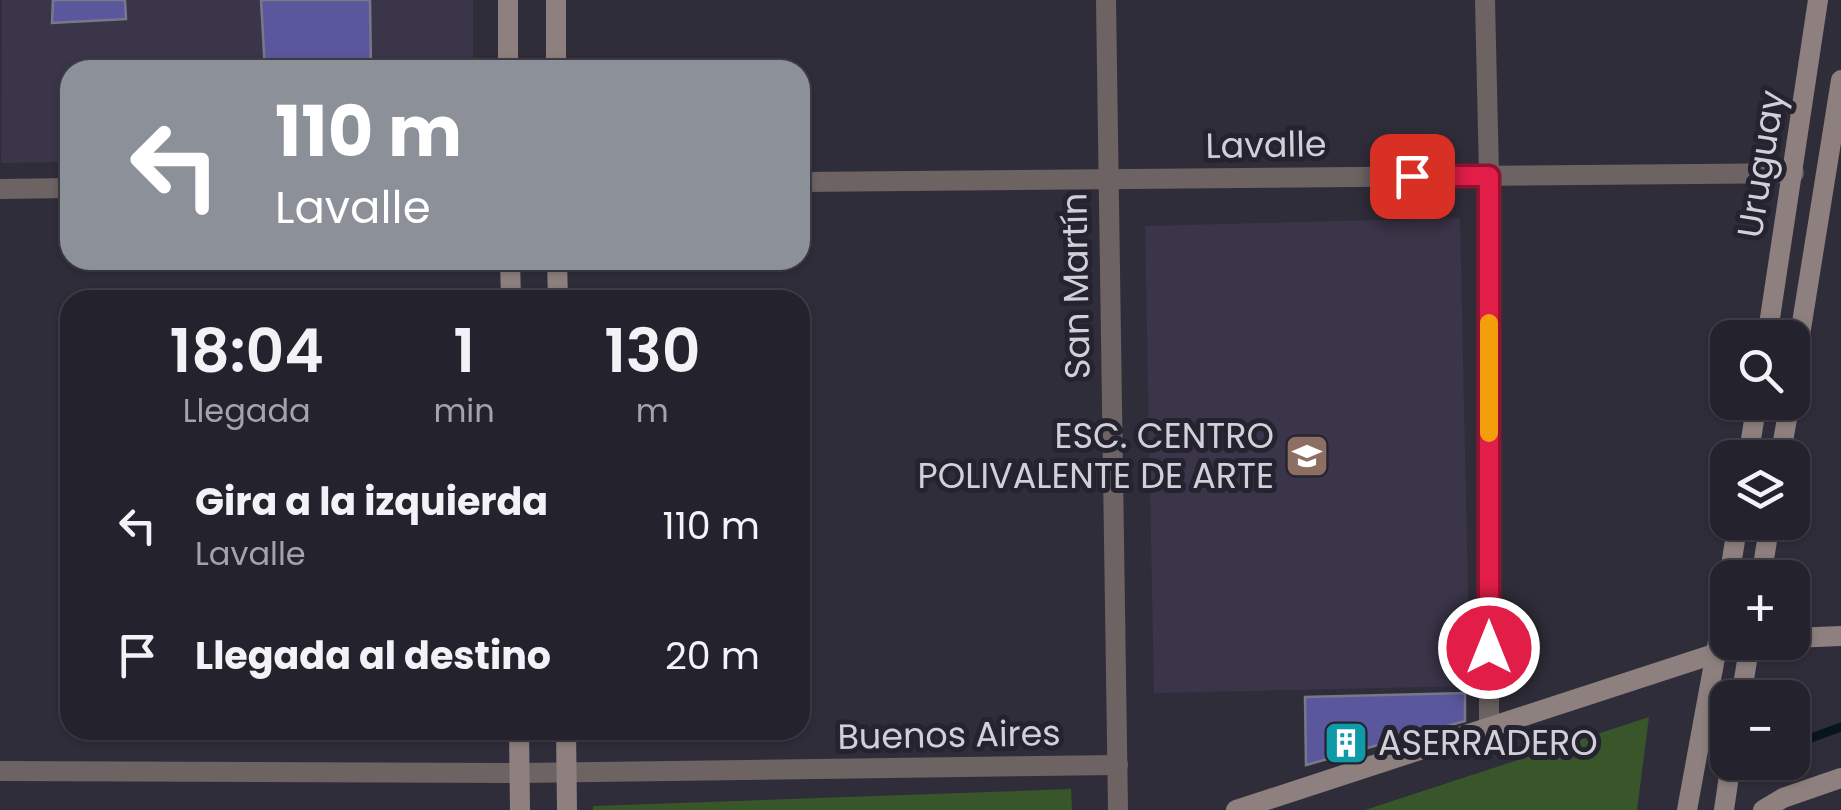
<!DOCTYPE html>
<html lang="es">
<head>
<meta charset="utf-8">
<style>
  body { margin:0; font-family:Poppins,sans-serif; background:#2c2a34; color:#f1f3f6; height:100vh; display:flex; flex-direction:column; font-size:38px; white-space:nowrap }
  * { box-sizing:border-box; margin:0 }
  p { font-size:32px; color:#a3a4a9 }
  .icon { flex:none; width:55px; height:55px; fill:none; stroke:currentColor; stroke-width:2; stroke-linecap:round; stroke-linejoin:round }
  .map { position:relative; flex:1; overflow:hidden }
  .sheet { position:absolute; left:60px; top:290px; width:750px; height:450px; display:flex; flex-direction:column; background:#24222c; border-radius:30px; box-shadow:0 2px 8px #0004,0 0 0 2px #413f48 }
  .sheet>* { flex:none }
  .banner { position:absolute; left:60px; top:60px; width:750px; height:210px; border-radius:30px; box-shadow:0 2px 8px #0004,0 0 0 2px #413f48; background:#8c9099; color:#fff; overflow:hidden }
  .buttons { position:absolute; left:1710px; top:320px; display:grid; gap:20px }
  .buttons a { display:grid; place-items:center; width:100px; height:100px; border-radius:20px; background:#24222c; box-shadow:0 2px 8px #0004,0 0 0 2px #413f48; font-size:50px }
  .pin { position:absolute; display:grid; place-items:center; width:85px; height:85px; color:#fff; margin:-42px; border-radius:20px; box-shadow:0 5px 15px #0006 }
  .me { position:absolute; width:110px; margin:-55px; rotate:0deg; stroke-linejoin:round; filter:drop-shadow(0 0 8px #0008) }
  .turn { display:flex; align-items:center; gap:35px; height:210px; padding:0 50px; font-size:45px }
  .turn .icon { width:130px; height:130px; stroke-width:2.5 }
  .turn b { display:block; font-size:70px; line-height:85px }
  .eta { display:flex; justify-content:space-evenly; align-items:center; height:170px; text-align:center }
  .eta b { font-size:60px; font-weight:600; line-height:70px }
  ul { padding:0; list-style:none }
  li { display:flex; align-items:center; gap:30px; height:130px; padding:0 50px }
  li div { flex:1 }
  li b { display:block; font-size:38px }
  li em { font-style:normal }
  .map>svg:first-child { display:block }
  .built { fill:#3a3548 }
  .green { fill:#385629 }
  .lines { fill:none; stroke-linecap:round; stroke-linejoin:round }
  .stream { stroke:#08161b; stroke-width:9 }
  .building { fill:#5b579d; stroke:#787888; stroke-width:2.5 }
  .street { stroke:#6c6362; stroke-width:20 }
  .secondary { stroke:#8d807e; stroke-width:20 }
  .route-casing { stroke:#92132f; stroke-width:25 }
  .route { stroke:#e11d48; stroke-width:18 }
  .slow { stroke:#f59e0b; stroke-width:18 }
  .labels { text-anchor:middle; stroke-width:10; stroke-linejoin:round; paint-order:stroke }
  .street-label { font-size:35px; fill:#d1d0d8; stroke:#262330 }
  .poi-label { font-size:35px; fill:#d1d0d8; stroke:#262330; text-anchor:end }
</style>
</head>
<body>
<div class="map">
<svg width="1841" height="810" viewBox="0 0 1841 810">
  <rect width="100%" height="100%" fill="#302d3a"/>
  <g class="built">
    <polygon points="2,0 473,0 473,70 70,70 70,162 1,163"/>
    <polygon points="1460,218 1470,686 1154,693 1145,226"/>
  </g>
  <g class="green">
    <polygon points="1649,717 1637,810 1365,810"/>
    <polygon points="1071,789 1072,810 593,810 593,806"/>
  </g>
  <g class="lines">
    <polyline class="stream" points="1792,745 1841,727"/>
  </g>
  <g class="building">
    <polygon points="53,0 125,0 126,19 52,23"/>
    <polygon points="261,0 370,0 371,70 265,70"/>
    <polygon points="1465,693 1465,721 1306,765 1305,697"/>
  </g>
  <g class="lines">
    <g class="street">
      <polyline points="1106,0 1118,810"/>
      <polyline points="1485,0 1489,175 1489,727"/>
      <polyline points="800,182 1794,173"/>
      <polyline points="0,189 70,188"/>
      <polyline points="0,771 520,773 1118,765"/>
    </g>
    <g class="secondary">
      <polyline points="508,0 508,70"/>
      <polyline points="556,70 556,0"/>
      <polyline points="510,260 511,300"/>
      <polyline points="557,260 558,300"/>
      <polyline points="1767,338 1818,0"/>
      <polyline points="1792,385 1841,80"/>
      <polyline points="1748,458 1757,402"/>
      <polyline points="1780,458 1790,402"/>
      <polyline points="1729,578 1738,522"/>
      <polyline points="1761,578 1770,522"/>
      <polyline points="1792,638 1841,636"/>
      <polyline points="1741,698 1750,642"/>
      <polyline points="519,730 520,810"/>
      <polyline points="566,730 567,810"/>
      <polyline points="1236,810 1717,653 1763,642"/>
      <polyline points="1687,810 1728,587"/>
      <polyline points="1724,810 1731,762"/>
      <polyline points="1763,810 1783,798 1841,778"/>
    </g>
  </g>
  <g class="lines">
    <defs>
      <polyline id="route" points="1412,176 1489,176 1489,648"/>
    </defs>
    <use href="#route" class="route-casing"/>
    <use href="#route" class="route"/>
    <polyline class="slow" points="1489,323 1489,433"/>
  </g>
  <defs>
    <symbol id="school-square" viewBox="-11 -11 22 22"><rect x="-9" y="-9" width="18" height="18" rx="4" fill="#8d6e63" stroke="#262330"/><path d="M0-5L7-2L0 1L-7-2ZM-4 1L0 2.5L4 1V4Q0 6-4 4Z" fill="#fff"/></symbol>
    <symbol id="building-square" viewBox="-11 -11 22 22"><rect x="-9" y="-9" width="18" height="18" rx="4" fill="#0f9aa8" stroke="#262330"/><path d="M-4-6H4V6H1V3H-1V6H-4ZM-2.5-4.3h1.7v1.8h-1.7ZM.8-4.3h1.7v1.8H.8ZM-2.5-1h1.7V.8h-1.7ZM.8-1h1.7V.8H.8Z" fill="#fff"/></symbol>
  </defs>
  <g fill-rule="evenodd">
    <use href="#school-square" x="1282" y="431" width="50" height="50"/>
    <use href="#building-square" x="1321" y="718" width="50" height="50"/>
  </g>
  <g class="labels">
    <g class="street-label">
      <text transform="translate(1266 145) rotate(-1)" y="12">Lavalle</text>
      <text transform="translate(1761 164) rotate(-81)" y="12">Uruguay</text>
      <text transform="translate(1076 286) rotate(-91)" y="12">San Martín</text>
      <text transform="translate(949 735) rotate(-1)" y="12">Buenos Aires</text>
    </g>
    <g class="poi-label">
      <text x="1274" y="448">ESC. CENTRO<tspan x="1274" dy="40">POLIVALENTE DE ARTE</tspan></text>
      <text x="1378" y="755" text-anchor="start">ASERRADERO</text>
    </g>
  </g>
</svg>
<div class="buttons">
<a><svg class="icon" aria-label="search" viewBox="0 0 24 24"><circle cx="10" cy="10" r="6"/><path d="M15 15l6 6"/></svg></a>
<a><svg class="icon" aria-label="layers" viewBox="0 0 24 24"><path d="M12 4l9 5-9 5-9-5zM3 14l9 5 9-5"/></svg></a>
<a>+</a>
<a>−</a>
</div>
<div class="pin" style="left:1412px;top:176px;background:#d93025"><svg class="icon" aria-label="arrive" viewBox="0 0 24 24"><path d="M6 21V4h12l-3 4 3 4H6"/></svg></div>
<svg class="me" style="left:1489px;top:648px" viewBox="-20 -20 40 40"><circle r="17" fill="#e11d48" stroke="#fff" stroke-width="3"/><path d="M0-11L8 9 0 5-8 9z" fill="#fff"/></svg>
<div class="banner">
<div class="turn"><svg class="icon" aria-label="left" viewBox="0 0 24 24"><path d="M17 20v-9H6M10 6l-5 5 5 5"/></svg><div><b>110 m</b>Lavalle</div></div>
</div>
<section class="sheet">
<div class="eta">
<div><b>18:04</b><p>Llegada</p></div>
<div><b>1</b><p>min</p></div>
<div><b>130</b><p>m</p></div>
</div>
<ul>
<li><svg class="icon" aria-label="left" viewBox="0 0 24 24"><path d="M17 20v-9H6M10 6l-5 5 5 5"/></svg><div><b>Gira a la izquierda</b><p>Lavalle</p></div><em>110 m</em></li>
<li><svg class="icon" aria-label="arrive" viewBox="0 0 24 24"><path d="M6 21V4h12l-3 4 3 4H6"/></svg><div><b>Llegada al destino</b></div><em>20 m</em></li>
</ul>
</section>
</div>
</body>
</html>
